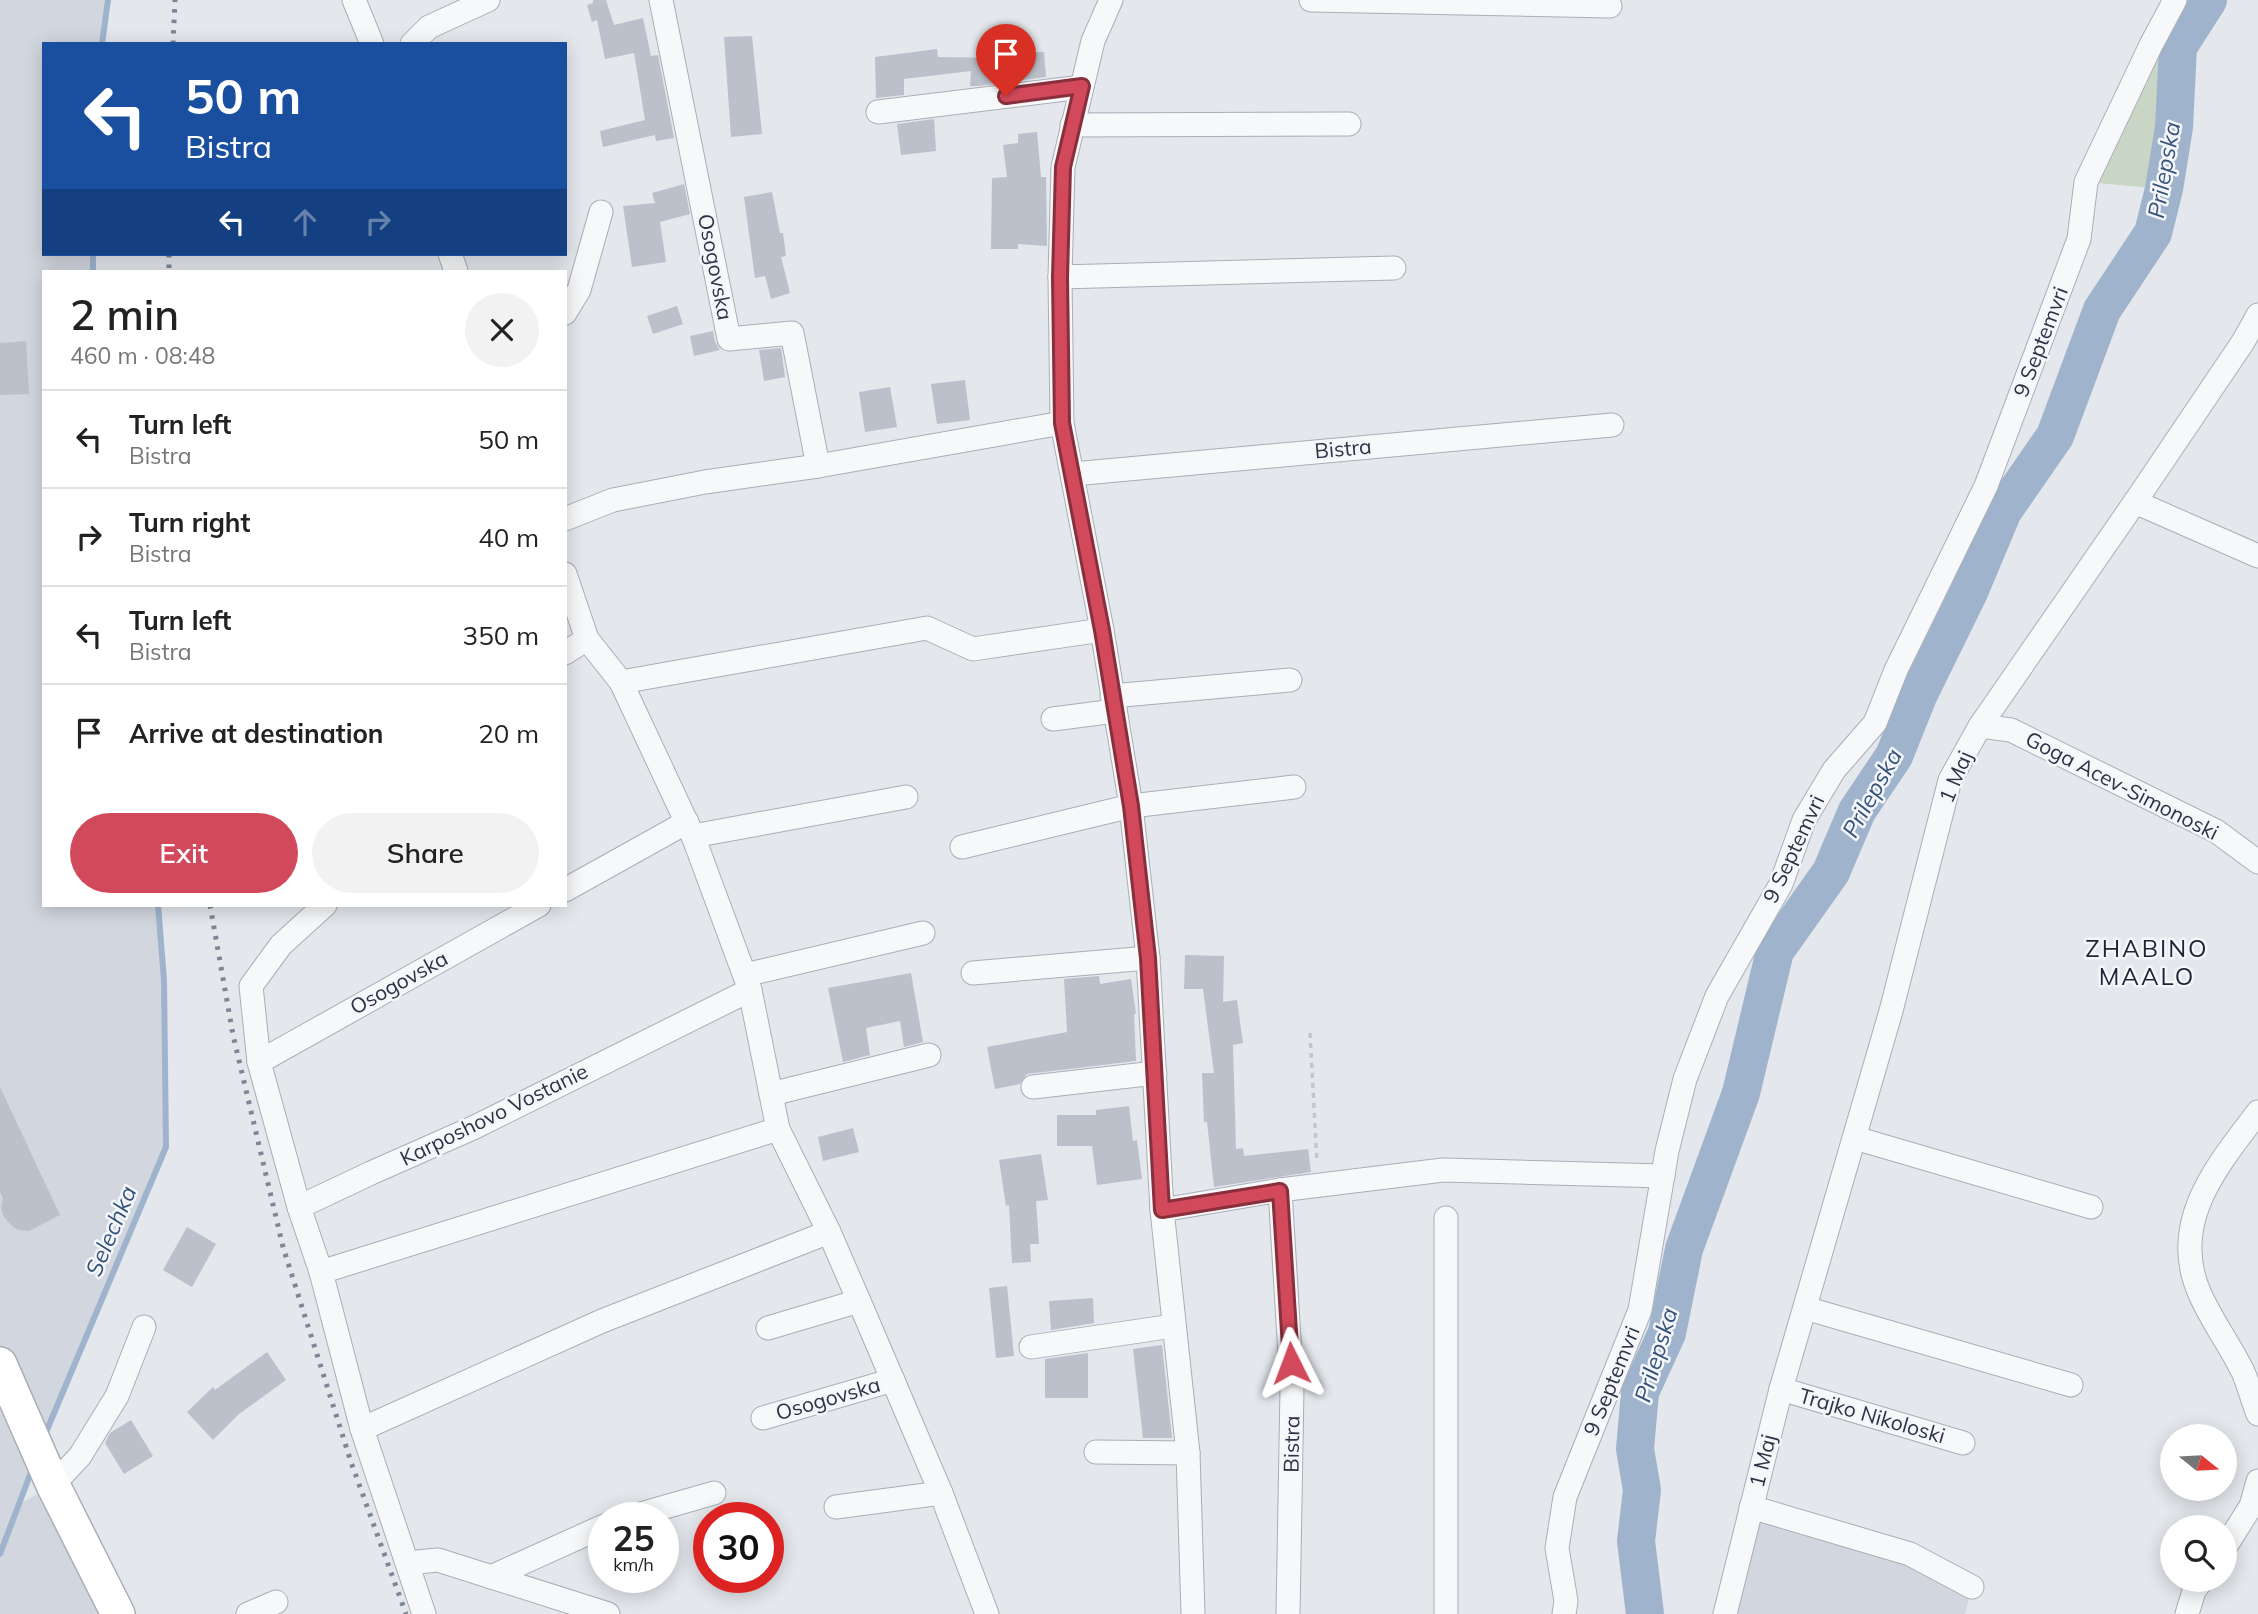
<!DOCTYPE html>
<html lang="en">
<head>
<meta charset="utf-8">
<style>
  body { margin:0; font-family:Mulish,sans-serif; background:#f2f2f2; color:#222; height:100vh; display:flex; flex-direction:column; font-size:26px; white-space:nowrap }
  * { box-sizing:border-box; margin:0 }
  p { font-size:23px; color:#767676 }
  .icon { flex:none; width:38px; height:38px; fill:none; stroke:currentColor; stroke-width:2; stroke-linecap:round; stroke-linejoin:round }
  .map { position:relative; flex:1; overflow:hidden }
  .side { position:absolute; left:42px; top:270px; width:525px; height:637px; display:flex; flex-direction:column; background:#fff; border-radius:0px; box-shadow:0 4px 18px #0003 }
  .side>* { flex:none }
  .guide { position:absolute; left:42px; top:42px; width:525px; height:214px; border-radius:0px; box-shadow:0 4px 18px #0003; background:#1a4fa0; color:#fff; overflow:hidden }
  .needle { width:46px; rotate:108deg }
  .fabs { position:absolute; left:2160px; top:1424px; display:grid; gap:14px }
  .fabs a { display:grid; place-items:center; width:77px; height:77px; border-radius:50%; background:#fff; box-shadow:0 4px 18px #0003; font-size:35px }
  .speed { position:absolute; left:588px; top:1502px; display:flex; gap:14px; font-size:35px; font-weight:700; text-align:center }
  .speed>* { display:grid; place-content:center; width:91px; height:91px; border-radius:50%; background:#fff; box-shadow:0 4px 18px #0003; line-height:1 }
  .speed small { font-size:18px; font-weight:400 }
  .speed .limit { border:10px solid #d22; background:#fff; color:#111 }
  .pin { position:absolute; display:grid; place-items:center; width:60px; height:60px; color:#fff; margin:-72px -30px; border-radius:50% 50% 50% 0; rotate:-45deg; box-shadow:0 0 7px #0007 }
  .pin .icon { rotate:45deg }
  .me { position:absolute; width:77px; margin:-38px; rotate:357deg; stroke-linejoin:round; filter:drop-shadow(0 0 5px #0008) }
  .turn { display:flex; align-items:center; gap:24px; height:147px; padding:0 28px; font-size:32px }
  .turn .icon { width:91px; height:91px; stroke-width:2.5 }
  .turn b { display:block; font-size:49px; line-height:60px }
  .lanes { display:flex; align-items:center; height:66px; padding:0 28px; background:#0003; justify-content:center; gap:35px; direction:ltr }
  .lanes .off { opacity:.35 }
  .round { display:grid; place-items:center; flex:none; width:74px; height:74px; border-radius:37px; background:#f2f2f2 }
  .summary { display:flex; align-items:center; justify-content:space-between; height:119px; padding:0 28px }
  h1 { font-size:42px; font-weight:600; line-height:52px }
  .action { display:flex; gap:14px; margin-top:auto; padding:14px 28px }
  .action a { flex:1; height:80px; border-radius:42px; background:#d1495b; color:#fff; font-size:28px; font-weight:600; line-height:80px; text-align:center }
  .action a+a { background:#f2f2f2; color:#222 }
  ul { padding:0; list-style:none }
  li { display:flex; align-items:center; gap:21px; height:98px; padding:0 28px; border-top:2px solid #e0e0e0 }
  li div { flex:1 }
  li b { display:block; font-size:26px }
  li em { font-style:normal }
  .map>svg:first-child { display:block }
  .built { fill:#d2d6de }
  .green { fill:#c9d6c5 }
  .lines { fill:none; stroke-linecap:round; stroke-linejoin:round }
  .stream { stroke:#9fb4cc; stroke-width:6 }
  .river { stroke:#9fb4cc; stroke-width:38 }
  .building { fill:#bbc0ca }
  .street-casing { stroke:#a9aeb7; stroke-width:25 }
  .secondary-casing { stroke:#a9aeb7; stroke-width:36 }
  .path { stroke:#c2c5cb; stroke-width:3.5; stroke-dasharray:5 5; stroke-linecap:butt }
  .street { stroke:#f7f8fa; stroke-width:23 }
  .secondary { stroke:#fff; stroke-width:33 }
  .rail { stroke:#7d8696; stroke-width:5; stroke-dasharray:3.5 7; stroke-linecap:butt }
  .route-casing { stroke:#882f3b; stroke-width:18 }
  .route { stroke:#d1495b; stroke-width:12 }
  .labels { text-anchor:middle; stroke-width:5; stroke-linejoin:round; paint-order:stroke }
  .street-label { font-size:21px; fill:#2b3445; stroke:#f4f6f9 }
  .water-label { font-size:23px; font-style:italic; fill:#34527a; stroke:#f4f6f9 }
  .quarter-label { font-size:24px; letter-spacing:2px; fill:#1d2536; stroke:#f4f6f9 }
</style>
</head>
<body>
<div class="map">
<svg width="2258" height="1614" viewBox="0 0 2258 1614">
  <rect width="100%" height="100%" fill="#e4e7ec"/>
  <g class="built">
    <polygon points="0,0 108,0 102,44 44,44 44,254 93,254 93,271 44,271 44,905 158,905 164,980 166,1147 54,1410 20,1504 53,1485 118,1614 0,1614"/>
    <polygon points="1751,1507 1972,1587 1965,1614 1725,1614"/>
  </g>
  <polygon class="green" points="2175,0 2208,0 2178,47 2174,127 2164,189 2086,182"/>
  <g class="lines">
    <g class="stream">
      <polyline points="102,44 108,0"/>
      <polyline points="93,254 93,271"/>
      <polyline points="44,1437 166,1147 164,980 158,905"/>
      <polyline points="0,1554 33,1467"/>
    </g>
    <polyline class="river" points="1645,1614 1636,1541 1642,1490 1635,1449 1640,1392 1667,1333 1684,1249 1741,1093 1775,951 1831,872 1857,811 1894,756 1918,696 1969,592 2003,511 2055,436 2102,310 2153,233 2164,189 2174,127 2178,47 2208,0"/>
  </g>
  <g class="building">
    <polygon points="593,0 606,0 614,25 643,18 651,56 658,55 674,138 656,141 655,135 603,147 600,131 645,120 634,53 605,59 597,20 592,22 587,5 593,3"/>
    <polygon points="752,36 762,134 731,137 724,37"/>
    <polygon points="937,49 938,57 1004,58 1003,54 1044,52 1046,77 978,86 970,86 971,71 904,79 904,95 876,98 875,57"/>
    <polygon points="934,119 936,151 901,155 897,124"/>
    <polygon points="1037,132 1041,177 1046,177 1047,246 1018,244 1018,249 991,249 992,178 1007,177 1003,145 1018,143 1018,134"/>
    <polygon points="684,184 690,214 660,222 666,262 632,267 623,206 655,203 652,193"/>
    <polygon points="772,192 780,233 783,233 786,256 781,257 790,293 771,299 765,276 755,278 744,197"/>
    <polygon points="677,306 683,324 653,334 647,316"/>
    <polygon points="713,331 715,342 720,350 694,356 690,336"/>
    <polygon points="26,341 29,394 0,395 0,343"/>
    <polygon points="781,348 785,377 764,381 759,350"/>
    <polygon points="965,380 970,420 937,424 931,384"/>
    <polygon points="890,387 897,427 865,432 859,392"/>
    <polygon points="1185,955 1224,956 1223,1002 1237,1000 1243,1043 1233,1045 1236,1149 1243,1148 1244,1156 1308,1149 1311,1172 1214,1187 1207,1122 1204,1122 1202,1073 1214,1073 1203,989 1184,989"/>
    <polygon points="911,973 923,1042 904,1047 900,1021 866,1028 870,1055 843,1062 828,988"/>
    <polygon points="1099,976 1100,984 1131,979 1136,1014 1134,1014 1136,1061 1027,1074 1020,1084 995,1089 987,1047 1067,1032 1064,979"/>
    <polygon points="0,1087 60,1215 29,1231 18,1230 11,1225 4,1217 1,1208 3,1198 0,1192"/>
    <polygon points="1129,1106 1133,1141 1137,1140 1142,1179 1097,1185 1092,1146 1057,1146 1057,1115 1096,1115 1096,1110"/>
    <polygon points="853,1128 859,1152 823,1161 818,1137"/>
    <polygon points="1041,1154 1048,1200 1036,1201 1039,1244 1030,1244 1031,1262 1012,1263 1009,1205 1006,1206 999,1160"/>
    <polygon points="187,1227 216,1244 192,1287 163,1270"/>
    <polygon points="1007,1286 1014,1356 996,1358 989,1288"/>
    <polygon points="1093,1298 1094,1323 1051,1330 1049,1301"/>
    <polygon points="1162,1345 1172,1438 1143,1438 1133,1349"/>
    <polygon points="267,1352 286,1380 239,1414 213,1440 187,1412 213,1387 215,1390"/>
    <polygon points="1088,1353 1088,1398 1045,1398 1045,1359"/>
    <polygon points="131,1420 153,1456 124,1474 105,1443 110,1433"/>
  </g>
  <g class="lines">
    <defs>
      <g id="street">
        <polyline points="354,0 372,44"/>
        <polyline points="661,0 729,339 792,333 818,466"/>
        <polyline points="1111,0 1093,41 1063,167 1060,277 1062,423 1102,630 1131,806 1148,958 1162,1210 1188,1453 1193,1614"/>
        <polyline points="1311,0 1610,6"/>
        <polyline points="412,44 429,27 488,0"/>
        <polyline points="878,112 1082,87"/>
        <polyline points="1072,125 1349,124"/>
        <polyline points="450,254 456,271"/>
        <polyline points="1060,277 1394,268"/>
        <polyline points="565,313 579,290 601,212"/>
        <polyline points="1073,474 1612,425"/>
        <polyline points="2135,502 2258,556"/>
        <polyline points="565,519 613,500 705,482 818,466 1062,423"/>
        <polyline points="565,574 587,639 621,682 693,836 750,990 778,1129 829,1232 859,1301 941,1493 987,1614"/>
        <polyline points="565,653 587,639"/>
        <polyline points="621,682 927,628 973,649 1102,630"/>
        <polyline points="1112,696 1290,680"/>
        <polyline points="1053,719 1115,711"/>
        <polyline points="1980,726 2011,730 2216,831 2258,862"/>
        <polyline points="693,836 906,797"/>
        <polyline points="962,847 1131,806 1294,787"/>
        <polyline points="565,890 687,822"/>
        <polyline points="325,905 281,945 251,986 259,1062 299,1207 321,1272 362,1429 424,1614"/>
        <polyline points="973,973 1148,958"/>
        <polyline points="745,975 923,933"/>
        <polyline points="259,1062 539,905"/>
        <polyline points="1033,1087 1155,1073"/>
        <polyline points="771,1094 929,1055"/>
        <path d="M2258,1112C2217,1166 2168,1223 2200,1294C2212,1322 2231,1346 2244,1374C2249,1387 2253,1401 2258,1414"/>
        <polyline points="1855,1138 2091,1207"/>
        <polyline points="1280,1190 1292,1388 1288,1614"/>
        <polyline points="299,1207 371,1173 475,1127 750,990"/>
        <polyline points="1162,1210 1280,1190 1443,1170 1663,1176"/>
        <polyline points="321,1272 778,1129"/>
        <polyline points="1805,1308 2071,1385"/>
        <polyline points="768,1328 859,1301"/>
        <polyline points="1031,1347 1173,1326"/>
        <polyline points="1781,1389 1963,1443"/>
        <polyline points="763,1418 893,1380"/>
        <polyline points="362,1429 602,1321 829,1232"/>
        <polyline points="1096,1452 1188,1453"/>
        <polyline points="53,1485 80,1456 117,1396 144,1327"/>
        <polyline points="836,1507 941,1493"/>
        <polyline points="1751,1507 1910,1554 1972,1587"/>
        <polyline points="630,1517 714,1493"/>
        <polyline points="2224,1549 2251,1506 2258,1481"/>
        <polyline points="407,1563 438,1560 608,1614"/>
        <polyline points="491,1577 604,1526"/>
        <polyline points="248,1614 276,1602"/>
        <polyline points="1446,1614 1446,1218"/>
        <polyline points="1564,1614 1566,1601 1557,1548 1565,1497 1640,1310 1667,1151 1685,1079 1717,996 1781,884 1804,820 1834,770 1875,723 1896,670 1986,486 2079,239 2086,182 2151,45 2175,0"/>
        <polyline points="1725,1614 1781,1389 1891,1011 1950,780 1980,726 2135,502 2243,342 2258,315"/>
        <polyline points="2187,1614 2194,1591 2202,1580"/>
      </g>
      <polyline id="secondary" points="0,1364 53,1485 118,1614"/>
    </defs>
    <use href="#street" class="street-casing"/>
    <use href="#secondary" class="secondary-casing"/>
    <polyline class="path" points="1310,1033 1317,1163"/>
    <use href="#street" class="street"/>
    <use href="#secondary" class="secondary"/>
    <g class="rail">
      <polyline points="173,44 175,0"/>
      <polyline points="169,254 169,271"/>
      <polyline points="210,905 233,1035 283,1247 351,1462 406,1614"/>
    </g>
  </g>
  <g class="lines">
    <defs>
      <polyline id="route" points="1006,96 1082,86 1063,167 1060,277 1062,423 1102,630 1131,806 1148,958 1162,1210 1280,1191 1291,1363"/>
    </defs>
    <use href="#route" class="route-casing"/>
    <use href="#route" class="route"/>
  </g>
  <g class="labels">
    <g class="street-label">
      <text transform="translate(715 267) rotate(79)" y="7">Osogovska</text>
      <text transform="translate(2041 342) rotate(-69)" y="7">9 Septemvri</text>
      <text transform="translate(1343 449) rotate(-5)" y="7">Bistra</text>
      <text transform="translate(1956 777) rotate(-67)" y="7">1 Maj</text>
      <text transform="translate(2122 786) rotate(27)" y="7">Goga Acev-Simonoski</text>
      <text transform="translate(1794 849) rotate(-65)" y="7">9 Septemvri</text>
      <text transform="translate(399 983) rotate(-29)" y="7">Osogovska</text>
      <text transform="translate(494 1115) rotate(-26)" y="7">Karposhovo Vostanie</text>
      <text transform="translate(1612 1381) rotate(-68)" y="7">9 Septemvri</text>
      <text transform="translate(828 1399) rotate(-16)" y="7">Osogovska</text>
      <text transform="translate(1872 1416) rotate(16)" y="7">Trajko Nikoloski</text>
      <text transform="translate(1292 1444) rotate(-89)" y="7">Bistra</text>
      <text transform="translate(1763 1461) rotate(-76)" y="7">1 Maj</text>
    </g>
    <g class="water-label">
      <text transform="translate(2164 170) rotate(-80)" y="8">Prilepska</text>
      <text transform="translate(1872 793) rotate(-61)" y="8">Prilepska</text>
      <text transform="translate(111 1231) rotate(-67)" y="8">Selechka</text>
      <text transform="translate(1656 1355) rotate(-73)" y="8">Prilepska</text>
    </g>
    <g class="quarter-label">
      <text x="2147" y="957">ZHABINO<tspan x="2147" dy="28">MAALO</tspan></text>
    </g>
  </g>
</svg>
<div class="fabs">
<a><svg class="needle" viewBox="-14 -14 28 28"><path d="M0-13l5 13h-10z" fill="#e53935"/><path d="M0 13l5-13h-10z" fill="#767676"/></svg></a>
<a><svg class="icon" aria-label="search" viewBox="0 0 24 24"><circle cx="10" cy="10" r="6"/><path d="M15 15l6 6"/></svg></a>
</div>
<div class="speed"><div>25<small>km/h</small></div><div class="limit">30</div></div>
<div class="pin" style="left:1006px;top:96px;background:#d93025"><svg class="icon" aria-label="arrive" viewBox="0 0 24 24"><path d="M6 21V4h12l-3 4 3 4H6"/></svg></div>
<svg class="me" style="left:1291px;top:1363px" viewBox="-20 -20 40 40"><path d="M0-17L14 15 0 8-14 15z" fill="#d1495b" stroke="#fff" stroke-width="4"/></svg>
<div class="guide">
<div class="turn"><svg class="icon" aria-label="left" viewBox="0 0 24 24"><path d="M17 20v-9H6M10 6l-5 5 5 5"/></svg><div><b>50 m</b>Bistra</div></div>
<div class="lanes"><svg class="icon" aria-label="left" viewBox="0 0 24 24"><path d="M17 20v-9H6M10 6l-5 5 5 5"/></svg><svg class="icon off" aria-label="ahead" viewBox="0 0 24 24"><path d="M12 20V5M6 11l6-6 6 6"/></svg><svg class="icon off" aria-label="right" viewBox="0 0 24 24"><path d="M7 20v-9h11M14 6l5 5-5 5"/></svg></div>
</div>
<section class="side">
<div class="summary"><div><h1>2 min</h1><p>460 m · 08:48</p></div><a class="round"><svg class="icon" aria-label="close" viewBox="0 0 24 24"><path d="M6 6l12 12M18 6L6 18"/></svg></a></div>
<ul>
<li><svg class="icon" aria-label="left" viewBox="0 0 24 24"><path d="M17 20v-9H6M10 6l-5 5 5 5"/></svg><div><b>Turn left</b><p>Bistra</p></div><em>50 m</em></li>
<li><svg class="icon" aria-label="right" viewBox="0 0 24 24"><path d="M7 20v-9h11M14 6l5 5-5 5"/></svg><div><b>Turn right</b><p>Bistra</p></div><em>40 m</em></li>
<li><svg class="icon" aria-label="left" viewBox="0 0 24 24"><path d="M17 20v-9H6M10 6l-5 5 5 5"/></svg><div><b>Turn left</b><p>Bistra</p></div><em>350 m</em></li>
<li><svg class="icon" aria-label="arrive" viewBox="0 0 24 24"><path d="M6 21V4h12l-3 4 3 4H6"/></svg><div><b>Arrive at destination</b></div><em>20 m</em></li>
</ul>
<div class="action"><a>Exit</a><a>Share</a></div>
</section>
</div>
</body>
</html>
